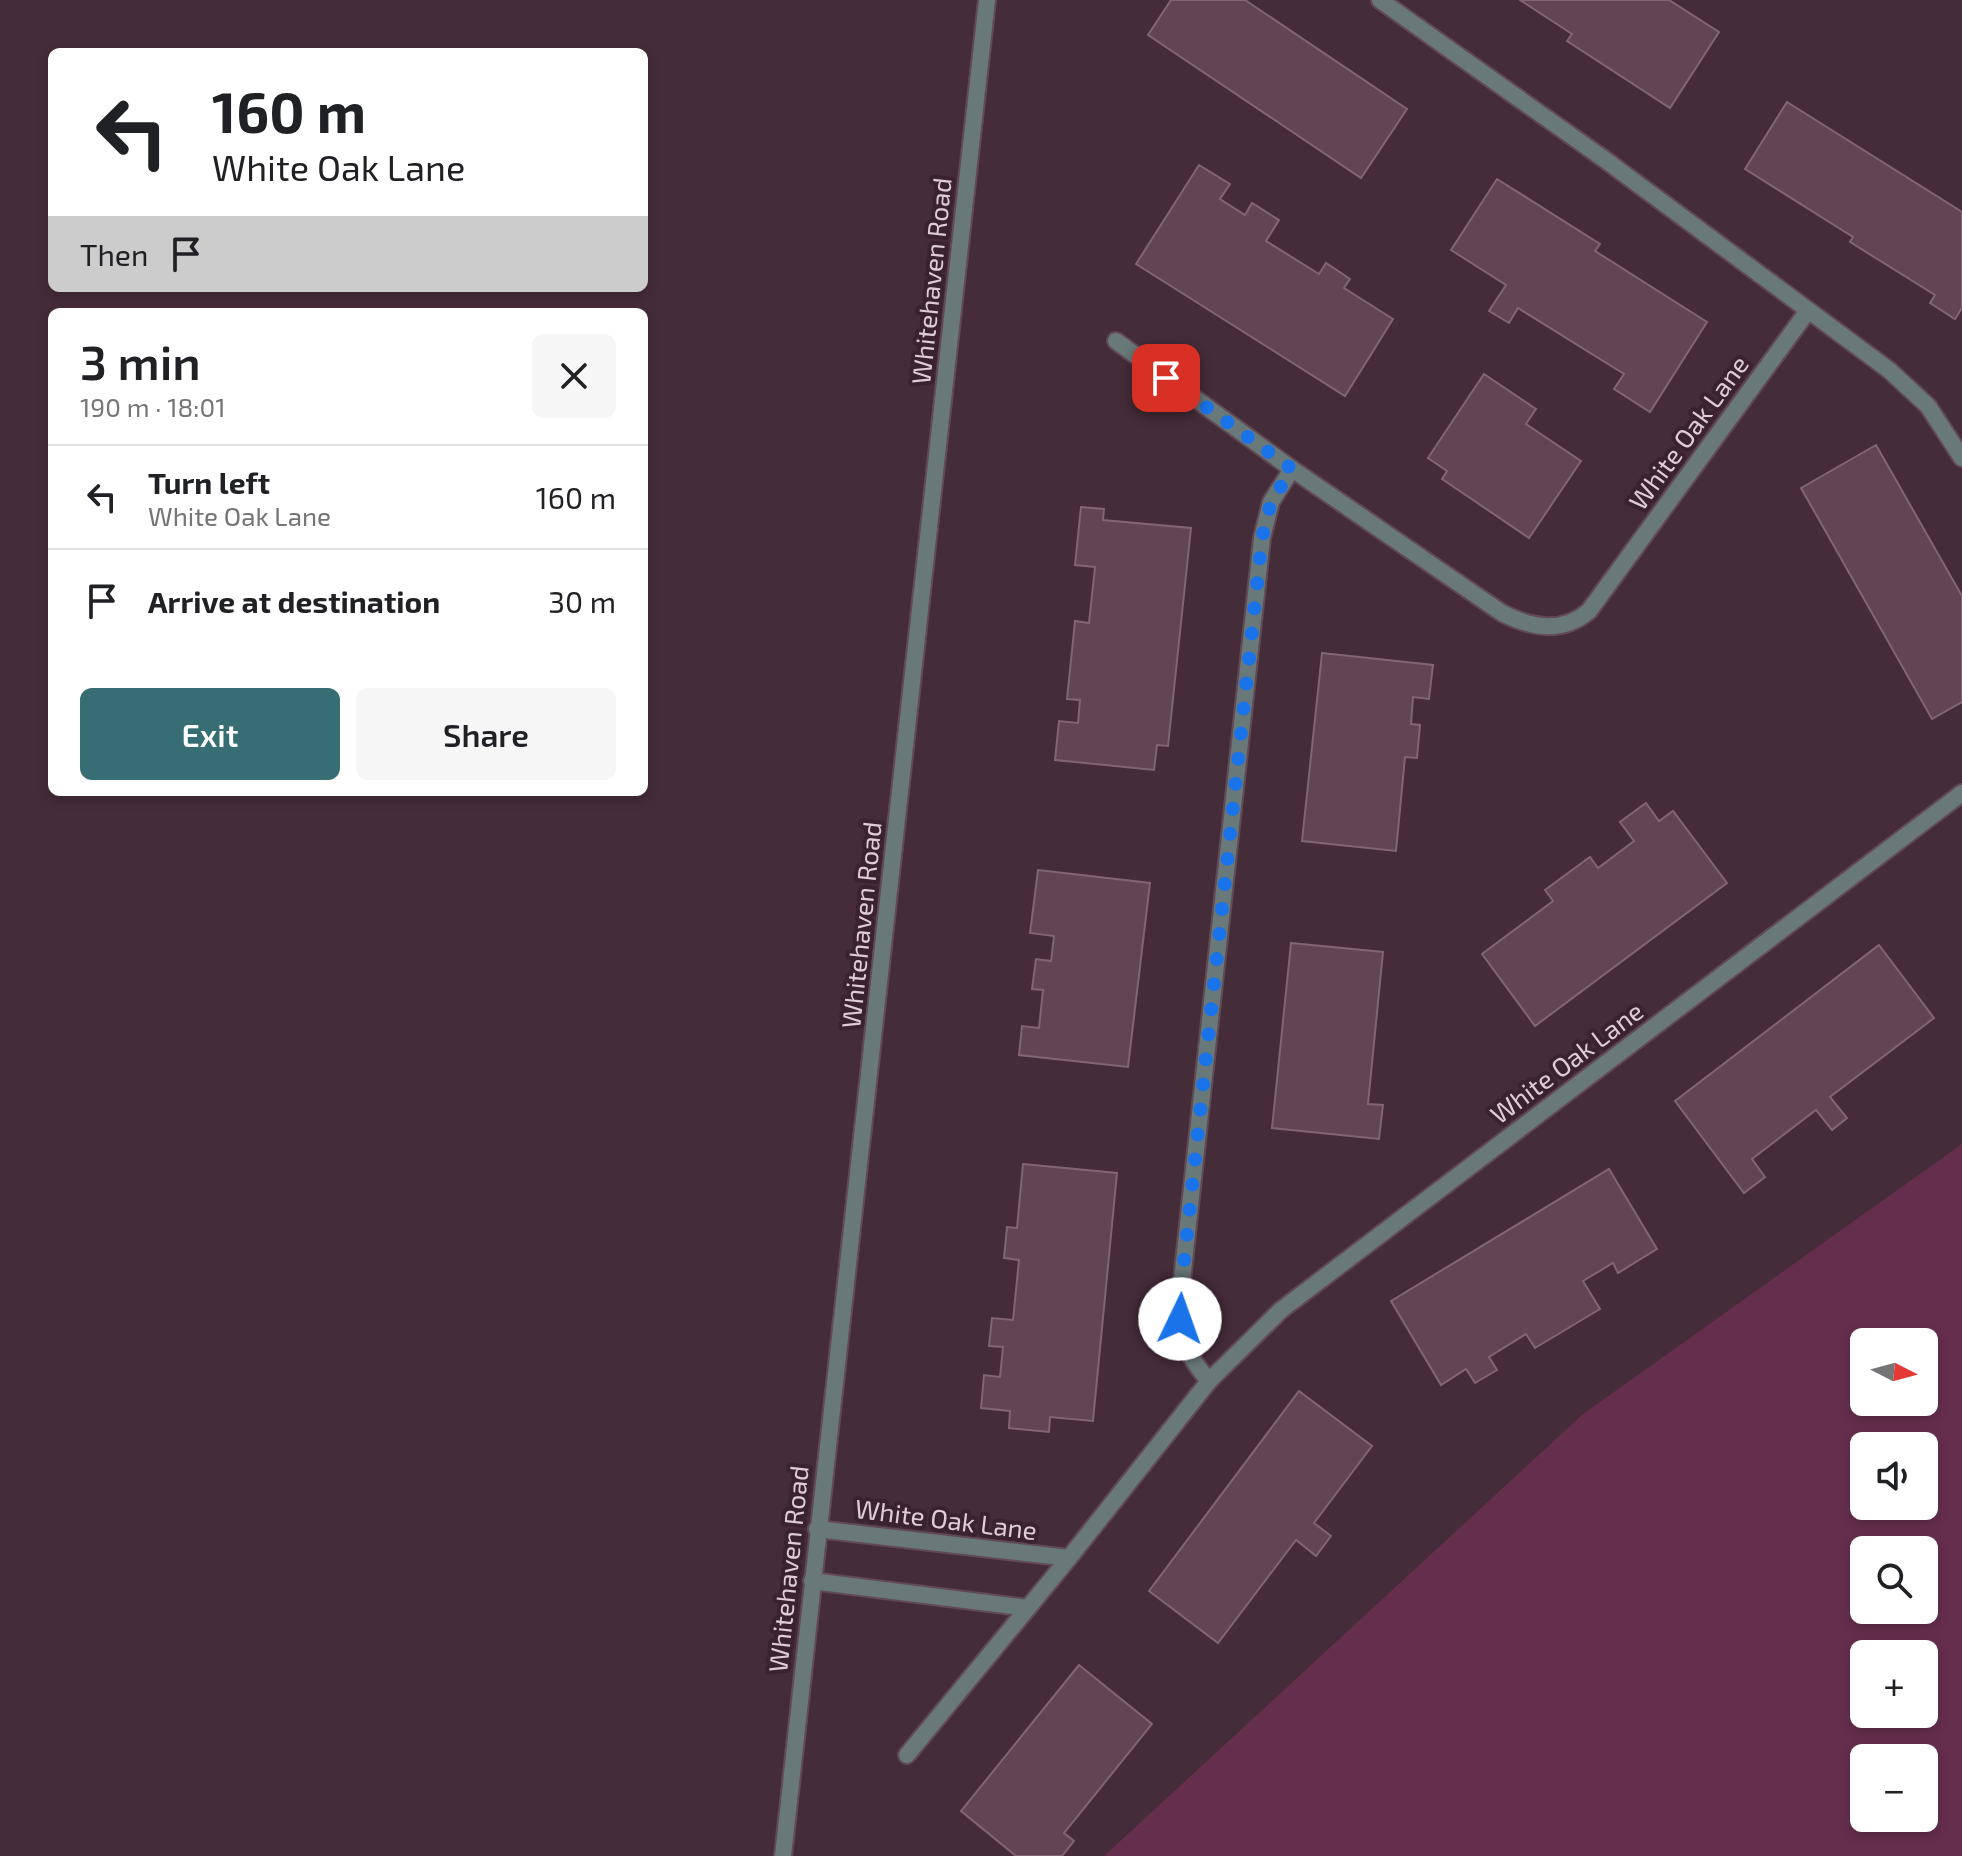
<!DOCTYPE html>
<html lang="en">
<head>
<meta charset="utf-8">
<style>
  body { margin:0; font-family:"Exo 2",sans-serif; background:#f6f6f6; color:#202124; height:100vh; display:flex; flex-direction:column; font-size:30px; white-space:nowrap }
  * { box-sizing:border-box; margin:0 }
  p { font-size:26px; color:#757577 }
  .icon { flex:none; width:44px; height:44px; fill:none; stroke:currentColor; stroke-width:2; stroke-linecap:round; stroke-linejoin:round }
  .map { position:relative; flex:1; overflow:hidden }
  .panel { position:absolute; left:48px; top:308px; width:600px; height:488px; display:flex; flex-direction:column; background:#fff; border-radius:12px; box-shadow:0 4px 12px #0003 }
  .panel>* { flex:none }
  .banner { position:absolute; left:48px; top:48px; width:600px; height:244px; border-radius:12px; box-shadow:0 4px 12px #0003; background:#fff; color:#202124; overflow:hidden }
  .needle { width:52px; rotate:96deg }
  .buttons { position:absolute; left:1850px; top:1328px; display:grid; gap:16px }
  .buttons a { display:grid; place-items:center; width:88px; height:88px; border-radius:12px; background:#fff; box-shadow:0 4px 12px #0003; font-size:40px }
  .pin { position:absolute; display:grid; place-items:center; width:68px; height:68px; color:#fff; margin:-34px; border-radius:16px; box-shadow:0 4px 12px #0006 }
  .me { position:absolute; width:88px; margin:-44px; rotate:3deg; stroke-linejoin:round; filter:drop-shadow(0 0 6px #0008) }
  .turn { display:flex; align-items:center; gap:28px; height:168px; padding:0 32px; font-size:36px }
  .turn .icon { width:104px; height:104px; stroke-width:2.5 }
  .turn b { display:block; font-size:56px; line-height:68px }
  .then { display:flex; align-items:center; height:76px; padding:0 32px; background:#0003; gap:16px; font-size:30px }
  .round { display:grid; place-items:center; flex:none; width:84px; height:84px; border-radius:12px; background:#f6f6f6 }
  .summary { display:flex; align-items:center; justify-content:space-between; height:136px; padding:0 32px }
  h1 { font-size:48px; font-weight:600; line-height:60px }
  .action { display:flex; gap:16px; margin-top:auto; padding:16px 32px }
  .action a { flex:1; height:92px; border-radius:12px; background:#366e73; color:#fff; font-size:32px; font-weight:600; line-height:92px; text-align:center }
  .action a+a { background:#f6f6f6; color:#202124 }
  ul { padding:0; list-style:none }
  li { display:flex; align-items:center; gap:24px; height:104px; padding:0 32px; border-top:2px solid #e0e0e0 }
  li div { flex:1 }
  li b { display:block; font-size:30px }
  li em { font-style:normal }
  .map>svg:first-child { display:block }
  .green { fill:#662e4d; fill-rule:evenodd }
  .building { fill:#604653; stroke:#816573; stroke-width:2 }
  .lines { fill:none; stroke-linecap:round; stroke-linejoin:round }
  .minor-casing { stroke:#614955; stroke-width:20 }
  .tertiary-casing { stroke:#614955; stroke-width:20 }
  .minor { stroke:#697879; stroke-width:16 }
  .tertiary { stroke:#697879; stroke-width:16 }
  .route { stroke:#1a73e8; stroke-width:14; stroke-dasharray:0 25.2 }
  .labels { text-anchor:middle; stroke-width:8; stroke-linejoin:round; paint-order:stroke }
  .street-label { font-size:26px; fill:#decdd5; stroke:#3a222e }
</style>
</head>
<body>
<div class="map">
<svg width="1962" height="1856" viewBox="0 0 1962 1856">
  <rect width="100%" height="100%" fill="#452c39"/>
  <path class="green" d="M1962,1144V1856H1104L1583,1414ZM1864,1342H1924V1402H1864ZM1864,1446H1924V1506H1864ZM1864,1550H1924V1610H1864ZM1864,1654H1924V1714H1864ZM1864,1758H1924V1818H1864Z"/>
  <g class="building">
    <polygon points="1171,0 1245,0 1407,109 1361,178 1148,35"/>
    <polygon points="1520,0 1669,0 1719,32 1670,108 1567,41 1572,34"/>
    <polygon points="1787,102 1962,212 1962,308 1955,319 1930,303 1935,295 1850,242 1853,237 1745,169"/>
    <polygon points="1199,165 1230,184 1220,199 1245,215 1252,203 1279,220 1266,241 1319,274 1326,263 1350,279 1344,288 1393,319 1345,396 1136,264"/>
    <polygon points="1497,179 1600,244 1595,251 1707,322 1650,412 1614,389 1624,374 1518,308 1509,323 1489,311 1506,285 1451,250"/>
    <polygon points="1484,374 1536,409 1526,424 1581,461 1529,538 1442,479 1447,471 1428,458"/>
    <polygon points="1876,445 1962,596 1962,702 1932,719 1801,488"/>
    <polygon points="1081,507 1104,509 1103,520 1191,528 1168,746 1157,745 1154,770 1055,760 1059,721 1078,723 1080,700 1067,699 1075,621 1089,623 1095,567 1075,565"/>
    <polygon points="1322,653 1433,665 1429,699 1413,697 1411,724 1420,725 1417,758 1405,757 1396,851 1302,841"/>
    <polygon points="1646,803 1659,821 1673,811 1727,883 1535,1026 1482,954 1553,901 1545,890 1590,857 1598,868 1634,841 1620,822"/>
    <polygon points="1038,870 1150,883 1128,1067 1019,1055 1022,1026 1039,1028 1043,990 1032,989 1036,959 1051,961 1054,936 1030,933"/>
    <polygon points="1291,943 1383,952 1368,1104 1383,1105 1379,1139 1272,1128"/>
    <polygon points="1879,945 1934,1018 1830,1097 1847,1118 1832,1130 1816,1110 1752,1159 1765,1177 1744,1193 1675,1101"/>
    <polygon points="1023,1164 1117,1173 1093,1421 1050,1417 1049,1432 1009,1428 1010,1411 981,1408 984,1375 1000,1377 1003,1347 989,1346 992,1318 1013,1320 1019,1260 1004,1258 1007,1227 1017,1228"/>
    <polygon points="1609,1169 1657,1249 1618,1273 1613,1263 1583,1281 1600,1309 1535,1348 1526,1334 1489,1357 1497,1370 1475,1383 1466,1369 1441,1385 1391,1301"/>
    <polygon points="1299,1391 1372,1446 1314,1523 1331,1536 1316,1556 1296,1540 1218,1643 1149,1591"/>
    <polygon points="1079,1665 1152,1724 1064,1833 1074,1841 1062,1856 1016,1856 961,1811"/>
  </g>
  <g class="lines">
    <defs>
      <g id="minor">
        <polyline points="1380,0 1604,159 1889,370 1928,406 1962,458"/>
        <path d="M1116,341L1292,469L1502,613C1532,628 1562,634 1589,611L1807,312"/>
        <path d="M1209,1381C1184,1352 1180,1338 1180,1299L1262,538L1271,502L1292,469"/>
        <polyline points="817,1529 1069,1558"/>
        <polyline points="812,1581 1028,1608"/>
        <polyline points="907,1755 1069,1558 1209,1381 1281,1310 1962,793"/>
      </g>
      <polyline id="tertiary" points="783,1856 987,0"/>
    </defs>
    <use href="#minor" class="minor-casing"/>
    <use href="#tertiary" class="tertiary-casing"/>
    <use href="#minor" class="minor"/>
    <use href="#tertiary" class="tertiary"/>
  </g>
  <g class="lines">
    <polyline class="route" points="1166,378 1292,469 1271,502 1262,538 1180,1299 1180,1319"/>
  </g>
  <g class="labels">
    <g class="street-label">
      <text transform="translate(932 281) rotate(-84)" y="9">Whitehaven Road</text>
      <text transform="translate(1689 433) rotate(-54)" y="9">White Oak Lane</text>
      <text transform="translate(862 925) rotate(-84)" y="9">Whitehaven Road</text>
      <text transform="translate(1567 1063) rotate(-37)" y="9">White Oak Lane</text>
      <text transform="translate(946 1520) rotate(7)" y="9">White Oak Lane</text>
      <text transform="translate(789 1569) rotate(-84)" y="9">Whitehaven Road</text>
    </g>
  </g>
</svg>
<div class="buttons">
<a><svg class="needle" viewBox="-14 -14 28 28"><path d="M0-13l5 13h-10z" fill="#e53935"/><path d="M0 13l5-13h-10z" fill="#757577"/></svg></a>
<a><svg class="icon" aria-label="sound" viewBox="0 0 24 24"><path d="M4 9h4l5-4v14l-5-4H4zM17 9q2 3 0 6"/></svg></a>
<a><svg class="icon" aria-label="search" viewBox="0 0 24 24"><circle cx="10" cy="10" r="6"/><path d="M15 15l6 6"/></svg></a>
<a>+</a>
<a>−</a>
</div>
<div class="pin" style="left:1166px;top:378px;background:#d93025"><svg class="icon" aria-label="arrive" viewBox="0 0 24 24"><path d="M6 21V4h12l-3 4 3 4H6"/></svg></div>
<svg class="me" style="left:1180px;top:1319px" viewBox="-20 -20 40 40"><circle r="19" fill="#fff"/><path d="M0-13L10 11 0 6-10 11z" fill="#1a73e8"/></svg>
<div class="banner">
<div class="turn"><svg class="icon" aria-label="left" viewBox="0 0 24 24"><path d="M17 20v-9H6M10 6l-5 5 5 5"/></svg><div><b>160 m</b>White Oak Lane</div></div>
<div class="then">Then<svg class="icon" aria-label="arrive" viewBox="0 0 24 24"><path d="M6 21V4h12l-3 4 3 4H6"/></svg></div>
</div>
<section class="panel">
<div class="summary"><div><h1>3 min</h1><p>190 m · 18:01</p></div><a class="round"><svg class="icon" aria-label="close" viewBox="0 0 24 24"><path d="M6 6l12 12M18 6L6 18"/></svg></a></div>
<ul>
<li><svg class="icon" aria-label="left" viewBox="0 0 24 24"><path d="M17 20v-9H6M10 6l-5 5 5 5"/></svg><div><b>Turn left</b><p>White Oak Lane</p></div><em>160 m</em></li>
<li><svg class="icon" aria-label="arrive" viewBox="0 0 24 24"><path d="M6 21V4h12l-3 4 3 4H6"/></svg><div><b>Arrive at destination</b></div><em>30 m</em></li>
</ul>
<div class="action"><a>Exit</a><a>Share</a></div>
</section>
</div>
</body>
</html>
